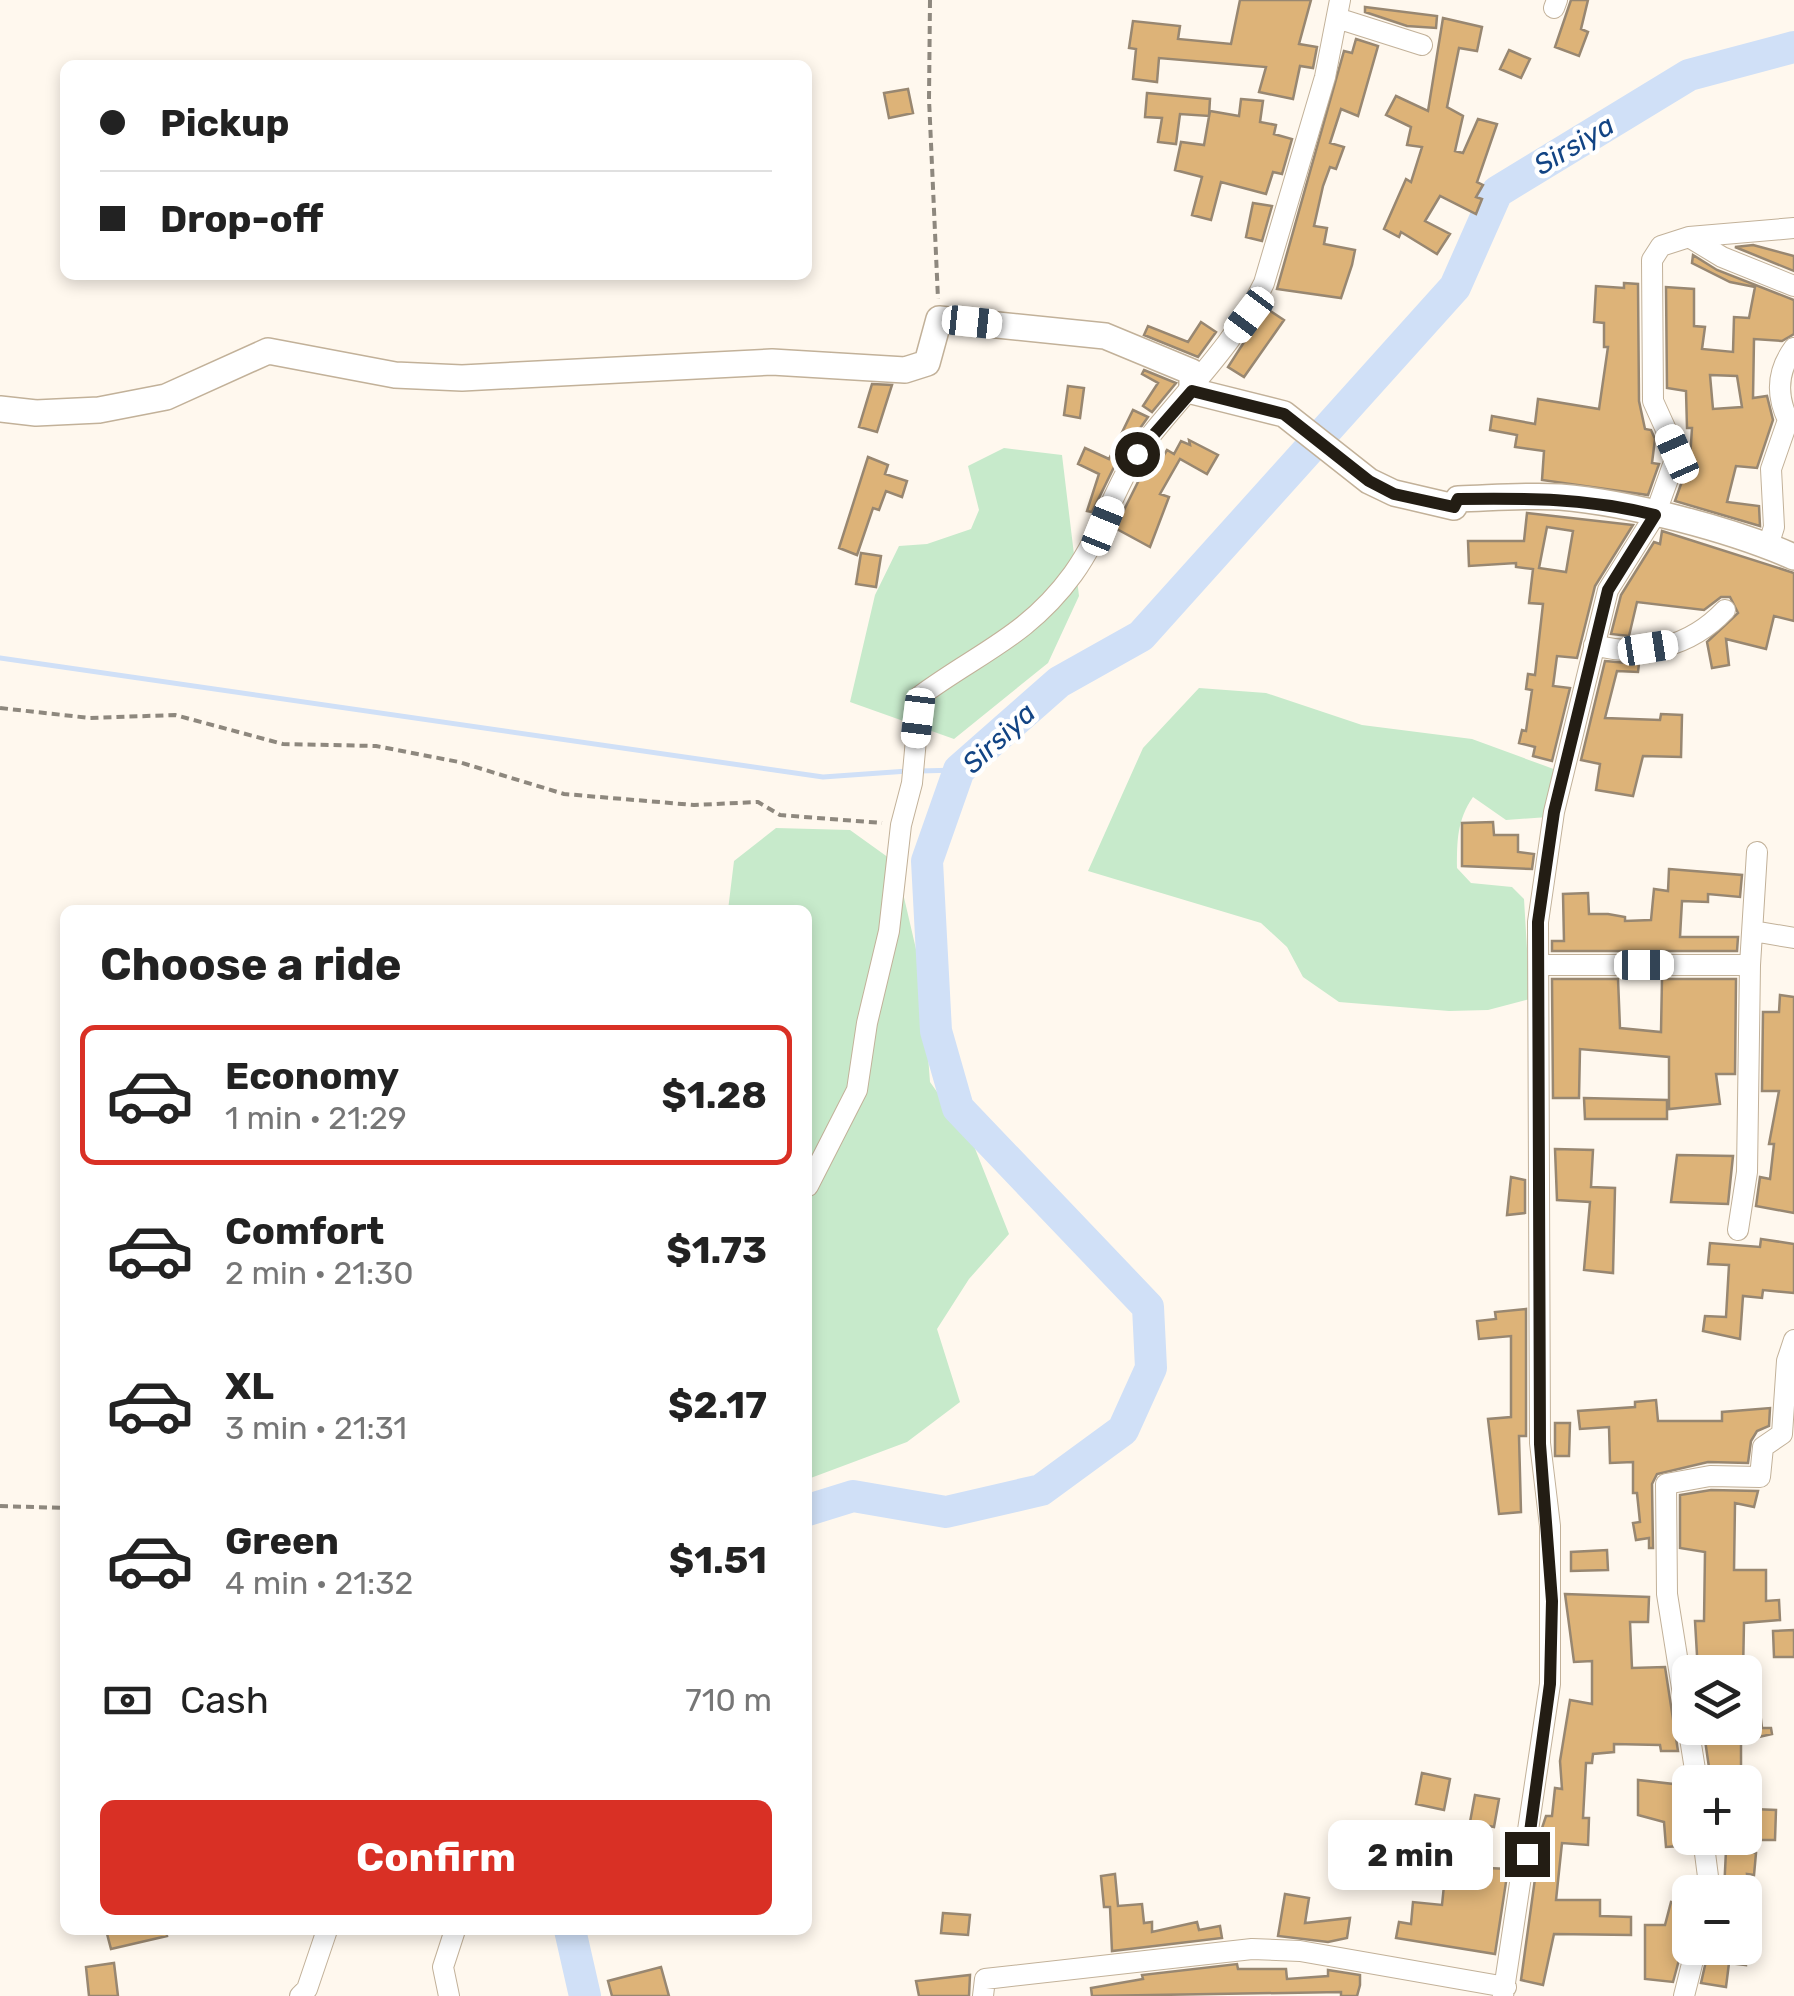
<!DOCTYPE html>
<html lang="en">
<head>
<meta charset="utf-8">
<style>
  body { margin:0; font-family:Rubik,sans-serif; background:#f2f2f2; color:#222; height:100vh; display:flex; flex-direction:column; font-size:38px; white-space:nowrap }
  * { box-sizing:border-box; margin:0 }
  p { font-size:32px; color:#767676 }
  .icon { flex:none; width:55px; height:55px; fill:none; stroke:currentColor; stroke-width:2; stroke-linecap:round; stroke-linejoin:round }
  .map { position:relative; flex:1; overflow:hidden }
  .sheet { position:absolute; left:60px; top:905px; width:752px; height:1030px; display:flex; flex-direction:column; background:#fff; border-radius:15px; box-shadow:0 5px 15px #0003 }
  .sheet>* { flex:none }
  .hud { position:absolute; left:60px; top:60px; width:752px; height:220px; border-radius:15px; box-shadow:0 5px 15px #0003; display:grid; align-content:center; height:220px; padding:0 40px; background:#fff }
  .controls { position:absolute; left:1672px; top:1655px; display:grid; gap:20px }
  .controls a { display:grid; place-items:center; width:90px; height:90px; border-radius:15px; background:#fff; box-shadow:0 5px 15px #0003; font-size:50px }
  .end { position:absolute; width:45px; height:45px; margin:-22px; border:12px solid #231d14; background:#fff; box-shadow:0 0 0 5px #fff }
  .from { border-radius:50% }
  .bubble { position:absolute; height:70px; border-radius:15px; background:#fff; box-shadow:0 5px 15px #0003; font-size:32px; font-weight:700; line-height:70px; text-align:center }
  .car { position:absolute; width:30px; height:60px; margin:-30px -15px; border-radius:12px; box-shadow:0 0 8px 2px #0007; background:linear-gradient(#fff 24%,#345 0 40%,#fff 0 76%,#345 0 86%,#fff 0) }
  .hud b { display:flex; align-items:center; gap:35px; height:95px; font-size:38px }
  .hud b+b { border-top:2px solid #e0e0e0 }
  .hud i { width:25px; height:25px; background:#222 }
  ul { padding:0; list-style:none }
  li { display:flex; align-items:center; gap:30px; height:140px; margin:0 20px 15px; padding:0 20px; border:5px solid transparent; border-radius:15px }
  li div { flex:1 }
  li b { display:block; font-size:38px }
  li em { font-style:normal; font-weight:700 }
  li.active { border-color:#d93025 }
  li>.icon { width:90px; height:90px; stroke-width:1.5 }
  h2 { padding:0 40px; font-size:45px; line-height:120px }
  .pay { display:flex; align-items:center; gap:25px; height:110px; padding:0 40px; font-size:38px }
  .pay p { margin-inline-start:auto }
  .primary-button { display:flex; gap:20px; margin-top:auto; padding:20px 40px }
  .primary-button a { flex:1; height:115px; border-radius:15px; background:#d93025; color:#fff; font-size:40px; font-weight:700; line-height:115px; text-align:center }
  .map>svg:first-child { display:block }
  .green { fill:#c7eacb }
  .lines { fill:none; stroke-linecap:round; stroke-linejoin:round }
  .stream { stroke:#d0e0f7; stroke-width:5 }
  .river { stroke:#d0e0f7; stroke-width:32 }
  .building { fill:#ddb378; stroke:#988771; stroke-width:2.5; fill-rule:evenodd }
  .minor-casing { stroke:#c2b199; stroke-width:22 }
  .tertiary-casing { stroke:#c2b199; stroke-width:28 }
  .path { stroke:#8e887e; stroke-width:4; stroke-dasharray:8 5; stroke-linecap:butt }
  .minor { stroke:#fff; stroke-width:20 }
  .tertiary { stroke:#fff; stroke-width:25 }
  .route { stroke:#231d14; stroke-width:12 }
  .labels { text-anchor:middle; dominant-baseline:central; stroke-width:9; stroke-linejoin:round; paint-order:stroke }
  .water-label { font-size:28px; font-style:italic; fill:#124484; stroke:#fff }
</style>
</head>
<body>
<div class="map">
<svg width="1794" height="1996" viewBox="0 0 1794 1996">
  <rect width="100%" height="100%" fill="#fff8ee"/>
  <path class="green" d="M1004 448 1062 455 1079 596 1048 663 954 739 850 702 875 595 899 546 927 544 971 529 979 510 968 466Z
    M1199 688 1266 693 1362 725 1472 739 1559 771 1548 817 1506 820 1473 797C1457 820 1457 841 1457 868L1471 883 1512 887 1524 899 1530 999 1488 1010 1449 1011 1339 1002 1303 977 1287 947 1261 923 1088 871 1143 748Z
    M776 828 850 830 896 863 922 975 930 1082 972 1141 1009 1234 969 1279 937 1329 960 1402 907 1442 808 1479V910H728L734 861Z"/>
  <g class="lines">
    <path class="stream" d="M0 658 823 777 908 771
      M919 771 959 770"/>
    <path class="river" d="M808 1510 853 1496 946 1512 1041 1490 1123 1430 1151 1368 1148 1307 958 1108 936 1031 927 861 959 770 1059 682 1141 636 1455 287 1497 192 1689 75 1794 47
      M570 1930 585 1996"/>
  </g>
  <path class="building" d="M1240 0H1311L1299 44 1317 47 1313 68 1300 66 1293 99 1259 92 1266 67 1159 58 1157 82 1133 79 1136 49 1129 48 1133 21 1180 26 1178 39 1231 44Z
    M1571 0H1588L1581 29 1588 32 1579 56 1555 47Z
    M1365 7 1437 16 1436 28 1407 26 1365 12Z
    M1443 18 1482 27 1477 51 1459 48 1447 107 1463 116 1455 151 1463 153 1478 119 1497 124 1477 182 1483 185 1476 197 1482 199 1476 214 1440 196 1425 221 1450 234 1437 254 1401 232 1399 237 1384 229 1406 179 1411 182 1422 147 1407 145 1411 127 1386 115 1396 96 1428 111Z
    M1356 39 1378 46 1358 116 1341 109 1330 143 1344 147 1336 169 1330 167 1323 186 1314 226 1327 228 1324 244 1355 250 1352 265 1341 298 1277 289 1344 51 1352 53Z
    M1509 50 1530 59 1521 78 1500 69Z
    M908 89 913 113 889 118 884 93Z
    M1147 93 1210 99 1209 116 1180 114 1176 144 1158 142 1162 118 1145 117Z
    M1241 99 1263 101 1260 122 1276 125 1274 134 1292 139 1282 174 1273 172 1266 194 1221 182 1211 220 1192 215 1202 177 1175 170 1181 142 1204 145 1210 111 1239 116Z
    M1253 203 1272 206 1262 241 1246 237Z
    M1753 245 1794 256V271L1735 247Z
    M1693 255 1717 270 1794 300V334L1782 341 1754 339 1753 398 1767 396 1773 420 1757 468 1736 466 1727 502 1759 506 1760 526 1675 501 1690 459 1692 428H1687L1686 391 1667 388 1666 287 1694 289V326L1705 327 1702 349 1733 352 1734 317 1749 318 1755 287 1730 282 1692 263ZM1710 375 1737 376 1742 407 1713 409Z
    M1624 283 1638 284 1639 401 1645 429 1651 430 1655 439 1652 463 1659 464 1648 495 1542 480 1544 451 1515 447 1517 435 1490 430 1492 416 1535 424 1538 399 1599 409 1608 347H1604V323L1594 322 1596 286 1624 288Z
    M1266 308 1284 320 1244 377 1228 367Z
    M1201 322 1216 332 1198 357 1144 335 1148 326 1188 342Z
    M1144 370 1176 383 1152 412 1143 406 1158 383 1142 374Z
    M872 384 892 385 877 432 859 427Z
    M1068 386 1084 388 1080 418 1064 415Z
    M1133 410 1148 417 1117 461 1092 512 1087 511 1099 474 1078 464 1085 448 1109 459Z
    M1189 440 1218 455 1207 474 1180 459 1160 494 1169 497 1150 547 1115 528 1146 466 1155 470 1167 450 1174 454 1181 441 1190 445Z
    M868 457 888 465 885 474 907 481 902 497 886 491 879 510 873 508 857 555 839 548Z
    M1527 513 1633 525 1595 586 1577 658 1557 656 1553 686 1570 688 1552 761 1533 756 1535 747 1519 743 1522 730 1526 731 1532 690 1526 689 1528 674 1535 675 1543 604 1529 603 1533 569 1516 567V563L1469 566 1468 541H1524ZM1547 527 1573 531 1566 572 1539 568Z
    M1662 531 1794 573V621L1774 616 1766 649 1726 639 1729 665 1712 668 1707 642 1738 613 1730 597H1721L1704 610 1637 602 1629 636 1611 634 1621 595 1654 542 1660 544Z
    M861 553 881 556 876 587 856 584Z
    M1605 661 1639 664 1638 672 1617 671 1605 718 1660 720 1661 714 1682 715 1681 757 1643 756 1633 796 1596 790 1600 764 1581 760Z
    M1493 822 1494 835H1518V852L1534 854 1532 869 1462 866V823Z
    M1669 869 1742 875 1740 897 1708 894V902L1682 901 1680 937H1738L1737 951H1552V941H1564L1563 894 1588 893 1589 914H1608L1625 917V921L1651 920 1654 889 1668 891Z
    M1552 979H1618L1620 1028 1661 1032 1662 979H1736L1735 1074H1716L1720 1104 1669 1109V1057L1580 1049 1579 1098H1553Z
    M1780 995 1794 997V1213L1756 1206 1760 1177 1770 1179 1774 1144H1769L1779 1091H1762L1763 1012H1779Z
    M1584 1098 1667 1100V1119H1585Z
    M1555 1149 1593 1150 1591 1187 1615 1188 1613 1273 1584 1270 1590 1202 1557 1200Z
    M1677 1155 1733 1156 1728 1204 1671 1202Z
    M1511 1177 1525 1180V1213L1507 1215Z
    M1761 1239 1794 1244V1293L1763 1290 1762 1298 1743 1296 1740 1339 1703 1331 1705 1316 1726 1317 1729 1265 1708 1264 1710 1243 1760 1247Z
    M1526 1309V1436H1519L1521 1512 1499 1514 1488 1419 1511 1417V1336L1479 1339 1477 1321 1496 1319 1495 1312Z
    M1656 1400 1658 1421H1722V1412L1770 1408 1769 1426 1757 1431 1751 1441 1748 1463 1708 1462 1657 1474 1652 1484 1653 1548H1649V1538L1636 1540 1633 1523 1640 1522 1637 1493H1633V1462L1610 1463 1609 1427 1580 1429 1578 1411 1635 1407V1402Z
    M1555 1423H1570L1569 1456H1555Z
    M1711 1490 1758 1491 1754 1507 1735 1503 1734 1570H1766V1601L1779 1600 1780 1620 1744 1623 1743 1672H1698L1695 1621H1704L1705 1552 1680 1548V1495Z
    M1607 1550 1608 1570 1571 1571V1552Z
    M1565 1594 1649 1597 1648 1622H1630L1632 1668 1665 1667 1678 1751H1661L1660 1745 1614 1744V1752L1593 1754 1592 1763H1586L1583 1818H1589L1588 1845 1562 1843 1556 1900H1600V1916L1631 1917V1935L1554 1934 1543 1985 1521 1980 1542 1828 1546 1816H1552L1555 1788 1562 1789 1560 1761 1570 1700 1592 1704V1661L1574 1662Z
    M1794 1630V1657H1774L1773 1631Z
    M1754 1663 1762 1728H1771L1772 1734 1741 1741V1782L1711 1781 1705 1740 1720 1738 1718 1728H1745V1664Z
    M1422 1773 1450 1779 1444 1810 1416 1804Z
    M1675 1776 1682 1777 1690 1793V1824L1679 1823 1681 1846 1666 1847 1664 1822 1638 1815V1780L1674 1784Z
    M1475 1795 1499 1799 1494 1827 1470 1822Z
    M1753 1809 1776 1810 1775 1840H1752Z
    M1726 1850 1756 1853 1754 1875 1747 1874 1749 1892H1724Z
    M1446 1866 1508 1869 1495 1954 1396 1938 1399 1922 1411 1924 1413 1902 1442 1905Z
    M1115 1874 1118 1906 1142 1904 1144 1923 1152 1922V1932L1197 1922 1199 1930 1220 1926 1222 1938 1112 1951 1110 1907H1104L1101 1876Z
    M1285 1894 1309 1898 1305 1923 1350 1918 1347 1938 1328 1942 1278 1936Z
    M1671 1902 1690 1907V1936L1683 1945 1673 1982 1645 1979V1925H1665Z
    M943 1913 970 1915 968 1935 941 1933Z
    M106 1930H166L167 1936 111 1949Z
    M1709 1948H1747L1746 1965 1729 1963 1726 1987 1701 1983Z
    M114 1963 118 1996H89L86 1967Z
    M1237 1964 1238 1969H1286L1287 1979 1328 1976V1970L1360 1975V1985L1357 1996H1341V1992L1092 1996 1091 1988 1143 1979 1142 1975Z
    M661 1967 669 1996H612L608 1981Z
    M970 1975 969 1996H919L916 1981Z"/>
  <g class="lines">
    <g class="minor-casing">
      <path id="minor" d="M1554 8 1557 0
        M1340 19 1422 45
        M1689 237 1722 257 1794 286
        M1768 546 1774 527 1771 469 1788 420C1776 395 1777 371 1794 348
        M1594 645C1644 658 1690 647 1725 610
        M1753 931 1794 938
        M1539 965H1750
        M808 1186 857 1090 867 1023 889 931 901 825 912 783 920 696C978 653 1028 636 1073 574 1105 530 1116 477 1151 435 1191 385 1236 342 1264 283L1325 77 1340 0
        M1738 1230 1747 1172 1750 965 1757 852
        M1697 1782 1667 1594 1666 1484 1710 1476 1760 1477 1763 1447 1782 1434 1787 1361 1794 1340
        M1703 1838 1710 1892
        M300 1996 307 1989 327 1930
        M449 1996 443 1967 455 1930
        M983 1996 985 1979 1252 1949 1300 1951 1506 1987
        M1503 1996 1550 1684V1526L1540 1443 1538 922 1554 812 1608 590 1655 515 1677 454 1653 401 1652 260 1661 246 1689 237 1794 228
        M1684 1996 1696 1948"/>
    </g>
    <g class="tertiary-casing">
      <path id="tertiary" d="M0 409 36 413 99 410 166 397 268 351 395 375 462 378 772 362 905 370 927 363 939 319 1105 336 1192 372V391L1284 414 1369 481 1394 493 1454 507 1458 499C1492 498 1527 495 1560 497 1630 503 1730 529 1794 557"/>
    </g>
    <path class="path" d="M930 0 929 99 938 299
      M0 708 90 718 175 715 283 744 376 746 459 762 564 794 694 805 758 802 780 815 882 823
      M0 1506 65 1508"/>
    <use href="#minor" class="minor"/>
    <use href="#tertiary" class="tertiary"/>
  </g>
  <g class="lines">
    <path class="route" d="M1137 454 1192 391 1284 414 1369 481 1394 494 1454 507 1458 499C1527 498 1588 498 1655 515L1608 590 1554 812 1538 922 1540 1444 1552 1601 1550 1684 1527 1854"/>
  </g>
  <g class="labels">
    <g class="water-label">
      <text transform="translate(1574 145) rotate(-31)">Sirsiya</text>
      <text transform="translate(999 738) rotate(-43)">Sirsiya</text>
    </g>
  </g>
</svg>
<div class="controls">
<a><svg class="icon" aria-label="layers" viewBox="0 0 24 24"><path d="M12 4l9 5-9 5-9-5zM3 14l9 5 9-5"/></svg></a>
<a>+</a>
<a>−</a>
</div>
<i class="end from" style="left:1137px;top:454px"></i>
<i class="end" style="left:1527px;top:1854px"></i>
<div class="bubble" style="left:1328px;top:1820px;width:165px">2 min</div>
<i class="car" style="left:1249px;top:315px;rotate:217deg"></i>
<i class="car" style="left:972px;top:322px;rotate:96deg"></i>
<i class="car" style="left:1677px;top:454px;rotate:336deg"></i>
<i class="car" style="left:1103px;top:526px;rotate:22deg"></i>
<i class="car" style="left:1648px;top:648px;rotate:81deg"></i>
<i class="car" style="left:918px;top:718px;rotate:187deg"></i>
<i class="car" style="left:1644px;top:965px;rotate:90deg"></i>
<div class="hud">
<b><i class="from"></i>Pickup</b>
<b><i></i>Drop-off</b>
</div>
<section class="sheet">
<h2>Choose a ride</h2>
<ul>
<li class="active"><svg class="icon" aria-label="car" viewBox="0 0 24 24"><path d="M5 17H2v-5l4-1 3-4h7l3 4 3 1v5h-3M9 17h6M6 11h13"/><circle cx="7" cy="17" r="2"/><circle cx="17" cy="17" r="2"/></svg><div><b>Economy</b><p>1 min · 21:29</p></div><em>$1.28</em></li>
<li><svg class="icon" aria-label="car" viewBox="0 0 24 24"><path d="M5 17H2v-5l4-1 3-4h7l3 4 3 1v5h-3M9 17h6M6 11h13"/><circle cx="7" cy="17" r="2"/><circle cx="17" cy="17" r="2"/></svg><div><b>Comfort</b><p>2 min · 21:30</p></div><em>$1.73</em></li>
<li><svg class="icon" aria-label="car" viewBox="0 0 24 24"><path d="M5 17H2v-5l4-1 3-4h7l3 4 3 1v5h-3M9 17h6M6 11h13"/><circle cx="7" cy="17" r="2"/><circle cx="17" cy="17" r="2"/></svg><div><b>XL</b><p>3 min · 21:31</p></div><em>$2.17</em></li>
<li><svg class="icon" aria-label="car" viewBox="0 0 24 24"><path d="M5 17H2v-5l4-1 3-4h7l3 4 3 1v5h-3M9 17h6M6 11h13"/><circle cx="7" cy="17" r="2"/><circle cx="17" cy="17" r="2"/></svg><div><b>Green</b><p>4 min · 21:32</p></div><em>$1.51</em></li>
</ul>
<div class="pay"><svg class="icon" aria-label="cash" viewBox="0 0 24 24"><path d="M3 7h18v10H3z"/><circle cx="12" cy="12" r="2"/></svg>Cash<p>710 m</p></div>
<div class="primary-button"><a>Confirm</a></div>
</section>
</div>
</body>
</html>
